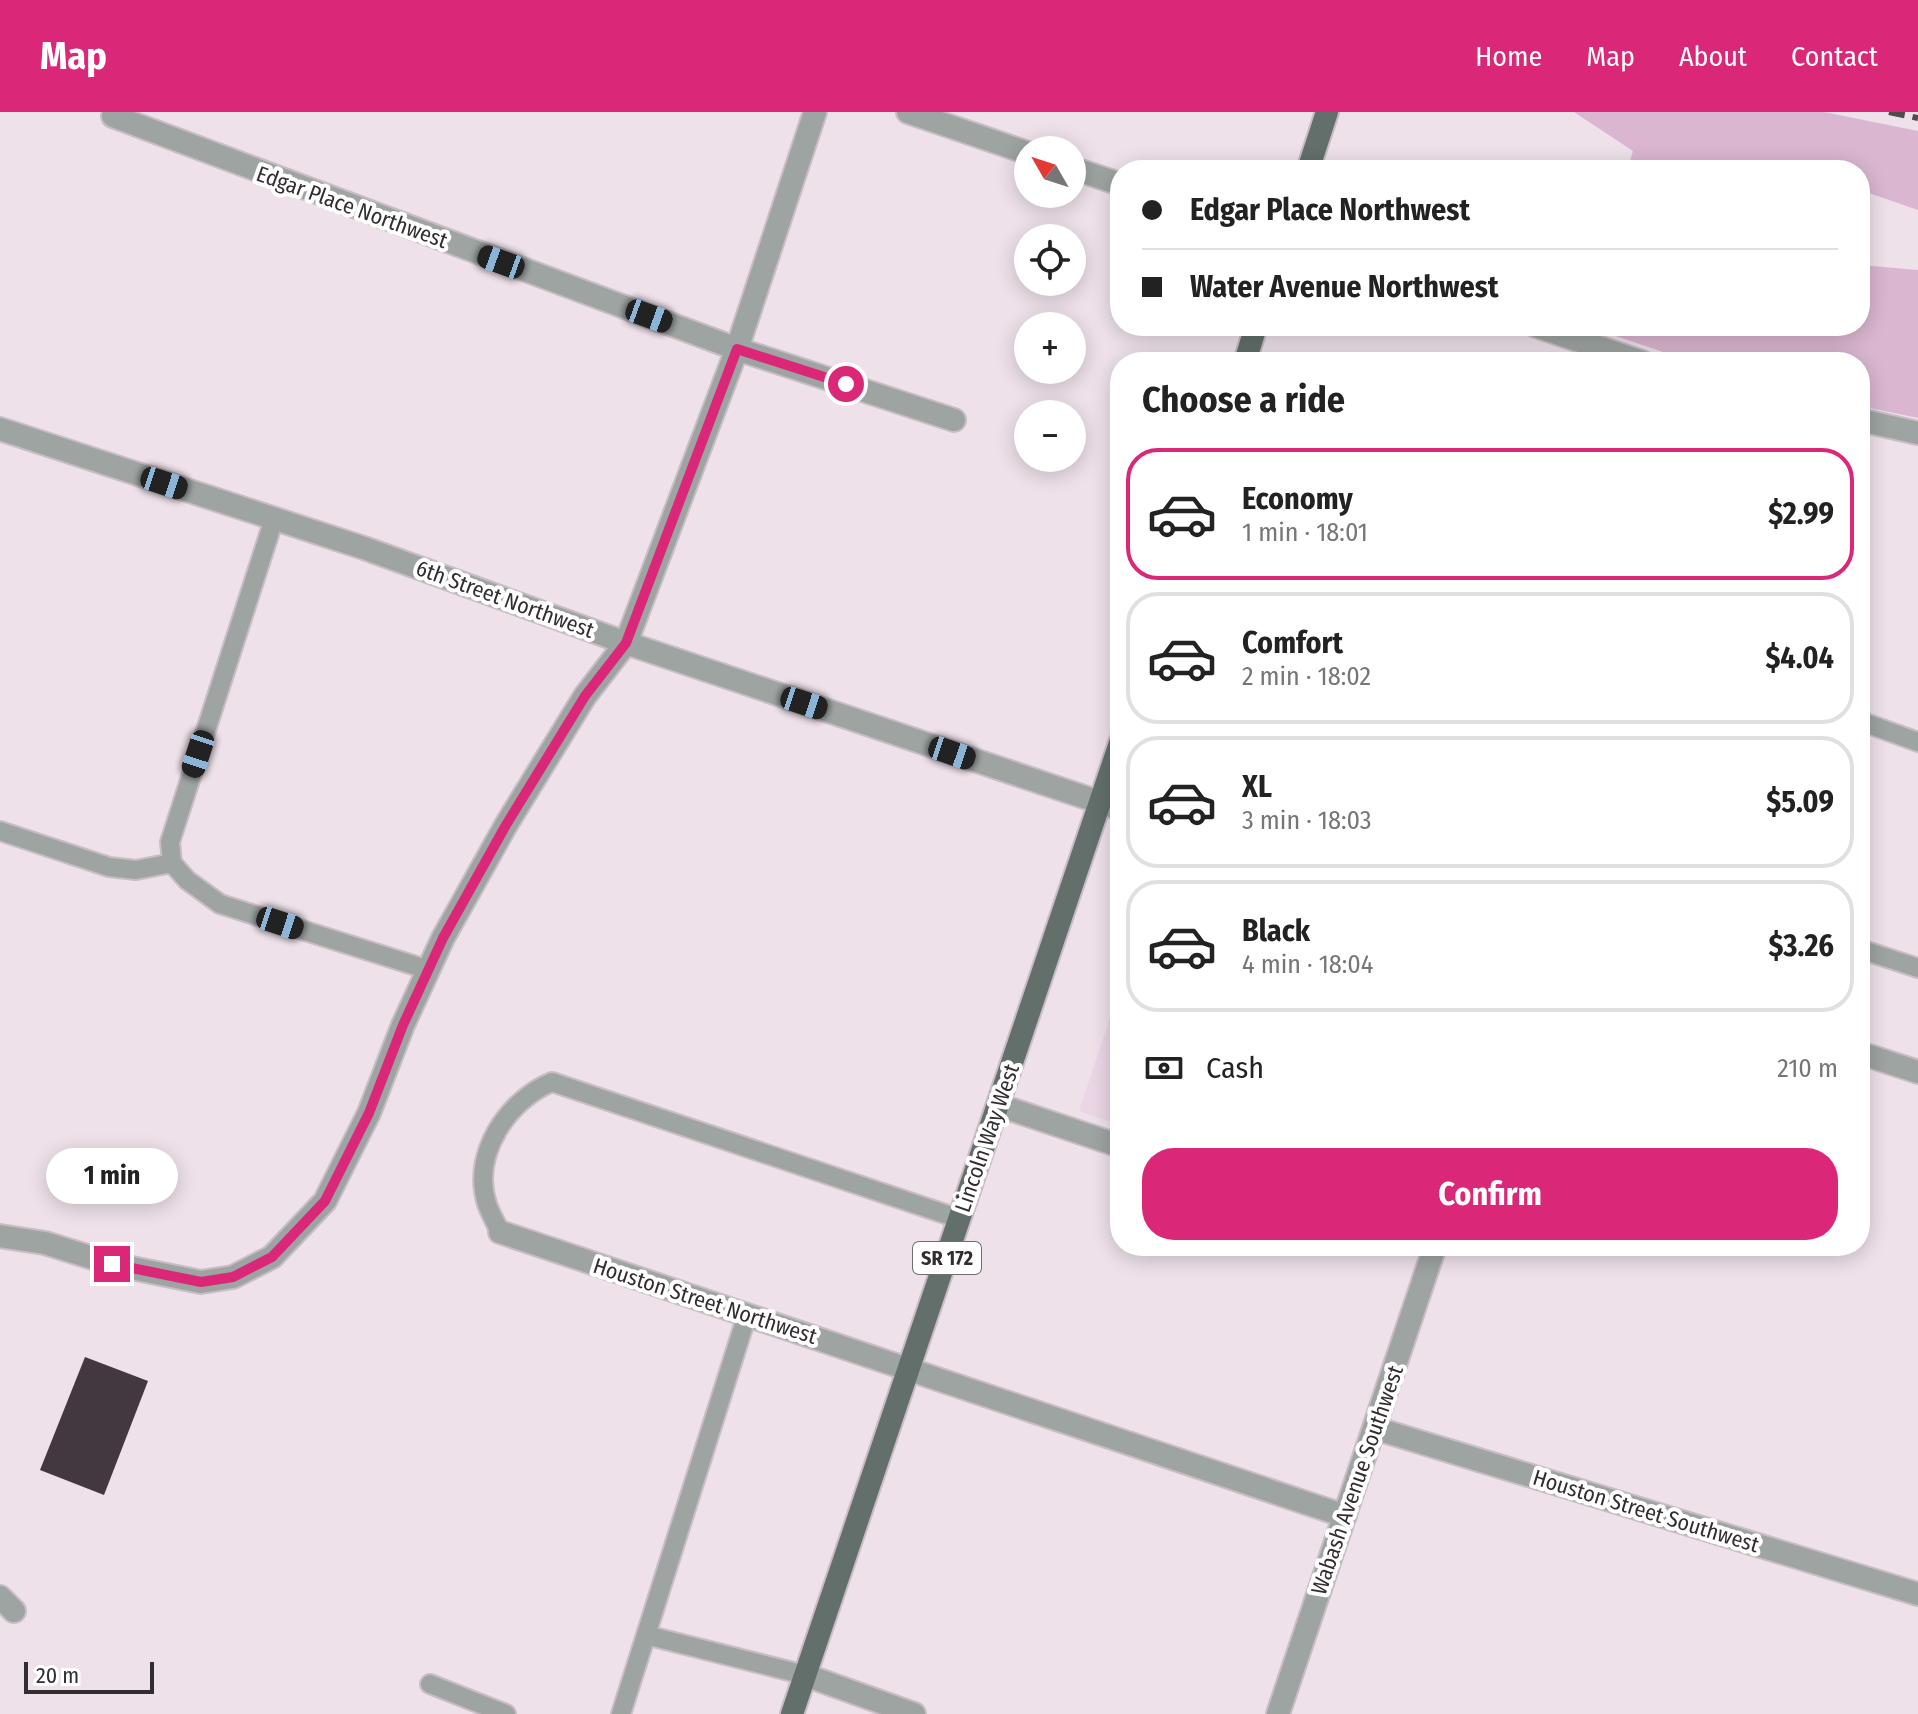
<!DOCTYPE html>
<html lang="en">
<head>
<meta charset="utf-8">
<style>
  body { margin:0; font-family:"Fira Sans Condensed",sans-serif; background:#f2f2f2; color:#222; height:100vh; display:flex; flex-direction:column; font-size:30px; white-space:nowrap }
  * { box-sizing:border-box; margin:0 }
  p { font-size:26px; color:#767676 }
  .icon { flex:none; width:44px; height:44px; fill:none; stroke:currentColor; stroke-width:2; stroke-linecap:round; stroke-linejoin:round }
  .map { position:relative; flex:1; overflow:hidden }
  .side { position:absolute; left:1110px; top:240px; width:760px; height:904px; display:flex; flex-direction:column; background:#fff; border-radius:32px; box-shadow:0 4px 20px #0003 }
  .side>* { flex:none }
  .hud { position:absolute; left:1110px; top:48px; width:760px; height:176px; border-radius:32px; box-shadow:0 4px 20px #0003; display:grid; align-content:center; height:176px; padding:0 32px; background:#fff }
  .needle { width:52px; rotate:309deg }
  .controls { position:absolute; left:1014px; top:24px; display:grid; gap:16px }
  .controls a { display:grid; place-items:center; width:72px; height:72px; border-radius:50%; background:#fff; box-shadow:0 4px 20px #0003; font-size:40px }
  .scale { position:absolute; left:24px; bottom:20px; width:130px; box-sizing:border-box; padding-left:8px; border:4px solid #322d31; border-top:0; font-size:22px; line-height:28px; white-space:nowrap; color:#322d31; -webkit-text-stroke:6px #fff; paint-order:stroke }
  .end { position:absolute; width:36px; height:36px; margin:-18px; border:10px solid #db2777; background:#fff; box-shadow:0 0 0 4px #fff }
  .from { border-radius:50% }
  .bubble { position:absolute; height:56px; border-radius:28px; background:#fff; box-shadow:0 4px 20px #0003; font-size:26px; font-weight:700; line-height:56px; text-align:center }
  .car { position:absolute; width:24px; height:48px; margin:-24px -12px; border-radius:10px; box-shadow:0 0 6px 2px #0007; background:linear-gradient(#222 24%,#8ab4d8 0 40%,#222 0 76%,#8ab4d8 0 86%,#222 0) }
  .hud b { display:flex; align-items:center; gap:28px; height:76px; font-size:30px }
  .hud b+b { border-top:2px solid #e0e0e0 }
  .hud i { width:20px; height:20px; background:#222 }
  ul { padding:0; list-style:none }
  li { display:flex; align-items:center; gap:24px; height:132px; margin:0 16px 12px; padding:0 16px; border:4px solid #e0e0e0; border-radius:32px }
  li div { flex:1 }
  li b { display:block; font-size:30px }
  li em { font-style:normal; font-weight:700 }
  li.on { border-color:#db2777 }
  li>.icon { width:72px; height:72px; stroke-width:1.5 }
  h2 { padding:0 32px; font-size:36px; line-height:96px }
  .pay { display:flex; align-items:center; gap:20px; height:88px; padding:0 32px; font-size:30px }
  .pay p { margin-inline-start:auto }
  .button { display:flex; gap:16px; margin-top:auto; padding:16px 32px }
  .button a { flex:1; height:92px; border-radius:32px; background:#db2777; color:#fff; font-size:32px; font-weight:700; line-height:92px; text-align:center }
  header { display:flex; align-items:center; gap:48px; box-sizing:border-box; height:112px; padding:0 40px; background:#db2777; color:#fff }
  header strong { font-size:38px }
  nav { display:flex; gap:44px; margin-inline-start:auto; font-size:28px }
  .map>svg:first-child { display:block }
  .built { fill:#ead6e5 }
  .green { fill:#dab6d0 }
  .building { fill:#433840 }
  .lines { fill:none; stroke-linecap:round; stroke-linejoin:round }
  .service-casing { stroke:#c8bdc5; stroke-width:22 }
  .minor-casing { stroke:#c8bdc5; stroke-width:26 }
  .primary-casing { stroke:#c8bdc5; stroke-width:26 }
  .service { stroke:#9da4a2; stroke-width:18 }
  .minor { stroke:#9da4a2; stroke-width:22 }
  .primary { stroke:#626f6b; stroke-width:22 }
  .rail { stroke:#514a4f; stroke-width:6; stroke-dasharray:16 8; stroke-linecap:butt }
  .route { stroke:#db2777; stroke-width:10 }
  .labels { text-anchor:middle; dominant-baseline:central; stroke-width:8; stroke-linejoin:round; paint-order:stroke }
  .shield { fill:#fff; stroke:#706c6f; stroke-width:2 }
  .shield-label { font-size:20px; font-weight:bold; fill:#322d31 }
  .street-label { font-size:22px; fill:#322d31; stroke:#fff }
</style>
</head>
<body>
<header>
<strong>Map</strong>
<nav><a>Home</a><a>Map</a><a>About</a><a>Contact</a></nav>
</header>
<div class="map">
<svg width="1918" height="1602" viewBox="0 0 1918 1602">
  <rect width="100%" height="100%" fill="#eee1ea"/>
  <path class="built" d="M1120 876V1013L1079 999Z"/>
  <path class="green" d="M1574 0H1824L1918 19V98L1860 78V58H1627L1633 39Z
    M1860 153 1918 158V306L1860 294V250H1693L1586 214H1860Z"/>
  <path class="building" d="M85 1245 148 1269 104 1383 40 1358Z"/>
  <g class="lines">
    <g class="service-casing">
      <path id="service" d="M274 407 170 730 172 751 187 768 220 792 429 858
        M1860 609 1918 630
        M0 719 109 755 136 758 172 751
        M1860 837 1918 856
        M500 1120C496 1111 490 1101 487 1092 471 1042 508 988 552 970L960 1107
        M646 1523 805 1563
        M430 1572 506 1602
        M621 1602 747 1203"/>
    </g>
    <g class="minor-casing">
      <path id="minor" d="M908 0 1028 41
        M113 4 737 237 954 308
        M1072 56 1120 72
        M1536 214 1642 250
        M1860 308 1918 321
        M0 317 364 436 626 531 1120 697
        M1860 941 1918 960
        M998 993 1120 1034
        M500 1120 1345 1404
        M0 1124 45 1131 112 1152 201 1170 233 1165 272 1145 325 1089 369 1001 403 913 443 826 506 713 585 584 626 531 737 237 815 0
        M1374 1316 1918 1482
        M0 1485 14 1499
        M805 1563 914 1602
        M1278 1602 1435 1134"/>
    </g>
    <g class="primary-casing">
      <path id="primary" d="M1308 58 1327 0
        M1245 250 1256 214
        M792 1602 1120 631"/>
    </g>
    <use href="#service" class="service"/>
    <use href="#minor" class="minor"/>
    <use href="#primary" class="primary"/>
    <path class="rail" d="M1889 0 1918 6"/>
  </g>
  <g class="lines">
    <path class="route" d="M112 1152 201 1170 233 1165 272 1145 325 1089 369 1001 403 913 443 826 506 713 585 584 626 531 737 237 846 272"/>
  </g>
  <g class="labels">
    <rect class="shield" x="913" y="1130" width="68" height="32" rx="6"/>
    <g class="shield-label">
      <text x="947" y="1146">SR 172</text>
    </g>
    <g class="street-label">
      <text transform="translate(352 95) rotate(20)">Edgar Place Northwest</text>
      <text transform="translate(505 487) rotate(20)">6th Street Northwest</text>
      <text transform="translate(987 1026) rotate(-71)">Lincoln Way West</text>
      <text transform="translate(705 1189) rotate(18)">Houston Street Northwest</text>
      <text transform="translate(1357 1368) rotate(-71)">Wabash Avenue Southwest</text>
      <text transform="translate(1646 1399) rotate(17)">Houston Street Southwest</text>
    </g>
  </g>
</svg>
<div class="controls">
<a><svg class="needle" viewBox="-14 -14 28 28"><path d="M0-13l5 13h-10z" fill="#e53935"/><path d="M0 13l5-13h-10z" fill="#767676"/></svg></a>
<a><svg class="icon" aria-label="locate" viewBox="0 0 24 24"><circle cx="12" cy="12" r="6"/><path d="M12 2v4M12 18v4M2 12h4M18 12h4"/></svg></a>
<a>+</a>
<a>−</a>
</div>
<div class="scale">20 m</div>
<i class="end from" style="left:846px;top:272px"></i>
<i class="end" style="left:112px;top:1152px"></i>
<div class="bubble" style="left:46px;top:1036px;width:132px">1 min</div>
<i class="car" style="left:501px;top:150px;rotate:290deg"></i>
<i class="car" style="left:649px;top:204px;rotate:110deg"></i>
<i class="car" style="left:164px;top:371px;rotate:108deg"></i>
<i class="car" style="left:804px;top:591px;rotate:108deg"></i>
<i class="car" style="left:952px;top:641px;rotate:109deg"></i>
<i class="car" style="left:198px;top:642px;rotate:198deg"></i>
<i class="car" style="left:280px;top:811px;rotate:108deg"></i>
<div class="hud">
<b><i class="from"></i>Edgar Place Northwest</b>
<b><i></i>Water Avenue Northwest</b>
</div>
<section class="side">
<h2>Choose a ride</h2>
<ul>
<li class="on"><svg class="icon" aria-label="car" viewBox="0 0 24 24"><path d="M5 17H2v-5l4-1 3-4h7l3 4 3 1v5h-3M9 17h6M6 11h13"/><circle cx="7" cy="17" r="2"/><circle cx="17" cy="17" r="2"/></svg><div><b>Economy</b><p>1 min · 18:01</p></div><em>$2.99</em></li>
<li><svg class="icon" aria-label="car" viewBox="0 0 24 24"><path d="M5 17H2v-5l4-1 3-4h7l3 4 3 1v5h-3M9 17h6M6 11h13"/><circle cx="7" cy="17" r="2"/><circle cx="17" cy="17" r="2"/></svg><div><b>Comfort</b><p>2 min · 18:02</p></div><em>$4.04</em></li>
<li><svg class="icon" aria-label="car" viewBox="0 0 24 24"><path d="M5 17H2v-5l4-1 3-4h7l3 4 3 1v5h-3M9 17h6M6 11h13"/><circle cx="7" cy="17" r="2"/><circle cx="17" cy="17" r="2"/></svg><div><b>XL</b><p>3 min · 18:03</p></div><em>$5.09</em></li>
<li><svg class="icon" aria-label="car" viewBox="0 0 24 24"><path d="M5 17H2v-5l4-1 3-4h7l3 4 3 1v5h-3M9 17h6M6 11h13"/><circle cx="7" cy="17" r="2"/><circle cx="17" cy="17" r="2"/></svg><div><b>Black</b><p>4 min · 18:04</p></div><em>$3.26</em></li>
</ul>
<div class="pay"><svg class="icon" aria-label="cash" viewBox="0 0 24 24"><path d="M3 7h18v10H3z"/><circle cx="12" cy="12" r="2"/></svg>Cash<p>210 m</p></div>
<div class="button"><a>Confirm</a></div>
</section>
</div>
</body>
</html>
